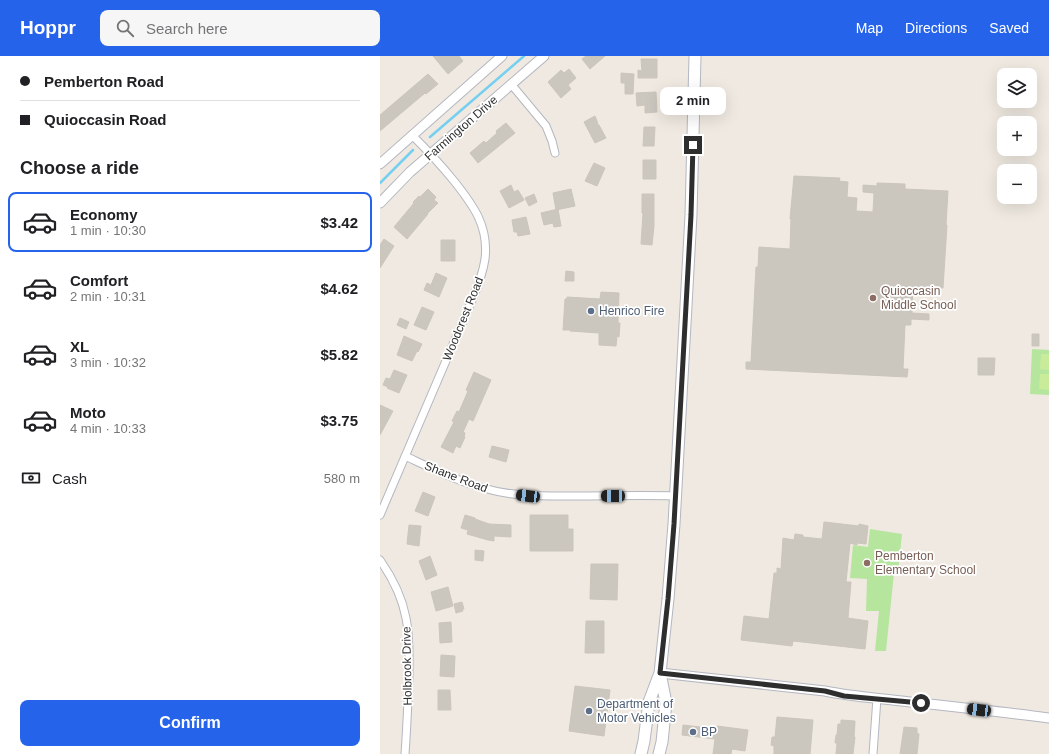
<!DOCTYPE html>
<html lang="en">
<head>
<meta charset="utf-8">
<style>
  body { margin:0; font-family:Arial,sans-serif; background:#f6f6f6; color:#202124; height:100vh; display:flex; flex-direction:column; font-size:15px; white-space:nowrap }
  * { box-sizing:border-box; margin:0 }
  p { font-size:13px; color:#757577 }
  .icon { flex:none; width:22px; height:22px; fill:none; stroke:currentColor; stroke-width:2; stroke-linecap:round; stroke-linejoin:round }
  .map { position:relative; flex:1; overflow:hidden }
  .drawer { display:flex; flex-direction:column; background:#fff; width:380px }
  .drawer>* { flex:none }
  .hud { display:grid; align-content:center; height:88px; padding:0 20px; background:#fff }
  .fabs { position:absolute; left:617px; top:12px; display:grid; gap:8px }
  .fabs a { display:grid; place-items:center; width:40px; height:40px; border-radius:8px; background:#fff; box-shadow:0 4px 16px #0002; font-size:20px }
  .end { position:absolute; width:18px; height:18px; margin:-9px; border:5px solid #2e2e2e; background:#fff; box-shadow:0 0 0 2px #fff }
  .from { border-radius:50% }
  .bubble { position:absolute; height:28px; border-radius:8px; background:#fff; box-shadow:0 4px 16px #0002; font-size:13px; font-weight:600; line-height:28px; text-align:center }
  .car { position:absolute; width:12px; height:24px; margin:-12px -6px; border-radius:5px; box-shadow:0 0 3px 1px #0007; background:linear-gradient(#222 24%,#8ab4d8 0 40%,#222 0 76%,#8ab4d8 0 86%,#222 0) }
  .hud b { display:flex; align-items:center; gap:14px; height:38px; font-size:15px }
  .hud b+b { border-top:1px solid #e0e0e0 }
  .hud i { width:10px; height:10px; background:#202124 }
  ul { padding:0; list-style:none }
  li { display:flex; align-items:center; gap:12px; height:60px; margin:0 8px 6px; padding:0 12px; border:2px solid transparent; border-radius:8px }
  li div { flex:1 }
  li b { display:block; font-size:15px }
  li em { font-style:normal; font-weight:600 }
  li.selected { border-color:#2563eb }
  li>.icon { width:36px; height:36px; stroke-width:1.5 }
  h2 { padding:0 20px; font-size:18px; line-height:48px }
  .pay { display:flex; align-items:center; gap:10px; height:44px; padding:0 20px; font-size:15px }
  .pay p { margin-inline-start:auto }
  .primary-button { display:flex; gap:8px; margin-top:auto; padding:8px 20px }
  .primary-button a { flex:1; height:46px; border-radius:8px; background:#2563eb; color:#fff; font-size:16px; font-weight:600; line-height:46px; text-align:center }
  header { display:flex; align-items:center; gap:24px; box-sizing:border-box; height:56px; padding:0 20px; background:#2563eb; color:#fff }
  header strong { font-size:19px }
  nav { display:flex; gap:22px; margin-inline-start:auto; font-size:14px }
  .search { width:280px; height:36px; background:#f6f6f6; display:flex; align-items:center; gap:10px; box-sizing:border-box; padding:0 14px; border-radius:8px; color:#757577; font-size:15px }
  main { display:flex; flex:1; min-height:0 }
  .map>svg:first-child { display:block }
  .green { fill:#b6e59e }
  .pitch { fill:#c9ec9a }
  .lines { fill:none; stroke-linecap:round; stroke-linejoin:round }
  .stream { stroke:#75cff0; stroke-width:2.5 }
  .building { fill:#cbc7bf; stroke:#cbc5ba }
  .minor-casing { stroke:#b4b7c1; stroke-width:9 }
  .tertiary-casing { stroke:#b4b7c1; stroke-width:11 }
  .secondary-casing { stroke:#b4b7c1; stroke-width:13 }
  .minor { stroke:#fff; stroke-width:7 }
  .tertiary { stroke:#fff; stroke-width:9 }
  .secondary { stroke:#fff; stroke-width:11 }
  .route { stroke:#2e2e2e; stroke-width:5 }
  .education-dot { fill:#8d6e63; stroke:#fff; stroke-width:1.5 }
  .service-dot { fill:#5c6f8a; stroke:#fff; stroke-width:1.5 }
  .labels { text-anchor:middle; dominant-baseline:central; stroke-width:3.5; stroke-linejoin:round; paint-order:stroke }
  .street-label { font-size:12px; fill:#2e2e2e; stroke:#fff }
  .education-label { font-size:12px; fill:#785e54; stroke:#fff; text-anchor:start }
  .service-label { font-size:12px; fill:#4e5e75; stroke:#fff; text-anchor:start }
</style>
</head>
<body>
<header>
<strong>Hoppr</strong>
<div class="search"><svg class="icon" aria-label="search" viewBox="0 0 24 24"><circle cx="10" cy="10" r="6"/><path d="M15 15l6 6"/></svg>Search here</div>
<nav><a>Map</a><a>Directions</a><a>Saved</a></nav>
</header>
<main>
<section class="drawer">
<div class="hud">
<b><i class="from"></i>Pemberton Road</b>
<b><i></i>Quioccasin Road</b>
</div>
<h2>Choose a ride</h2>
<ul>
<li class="selected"><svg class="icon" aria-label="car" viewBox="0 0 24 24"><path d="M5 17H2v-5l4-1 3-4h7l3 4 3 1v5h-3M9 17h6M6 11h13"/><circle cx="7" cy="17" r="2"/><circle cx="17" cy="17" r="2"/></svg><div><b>Economy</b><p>1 min · 10:30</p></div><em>$3.42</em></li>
<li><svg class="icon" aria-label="car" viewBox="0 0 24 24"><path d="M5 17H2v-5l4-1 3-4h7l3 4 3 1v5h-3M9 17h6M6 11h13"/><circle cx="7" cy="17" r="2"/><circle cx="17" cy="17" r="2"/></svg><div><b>Comfort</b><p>2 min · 10:31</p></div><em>$4.62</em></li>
<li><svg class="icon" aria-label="car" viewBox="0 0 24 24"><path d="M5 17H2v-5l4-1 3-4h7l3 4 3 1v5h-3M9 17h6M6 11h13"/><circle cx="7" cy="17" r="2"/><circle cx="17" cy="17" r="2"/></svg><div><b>XL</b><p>3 min · 10:32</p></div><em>$5.82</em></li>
<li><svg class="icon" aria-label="car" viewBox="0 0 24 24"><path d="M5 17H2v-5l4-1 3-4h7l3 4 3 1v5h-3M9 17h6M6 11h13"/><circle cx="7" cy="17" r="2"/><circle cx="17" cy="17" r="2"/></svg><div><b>Moto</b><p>4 min · 10:33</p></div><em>$3.75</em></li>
</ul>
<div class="pay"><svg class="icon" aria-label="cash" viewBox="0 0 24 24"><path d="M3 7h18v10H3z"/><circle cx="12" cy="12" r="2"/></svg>Cash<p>580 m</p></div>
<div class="primary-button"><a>Confirm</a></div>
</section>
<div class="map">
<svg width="669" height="698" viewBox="0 0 669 698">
  <rect width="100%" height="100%" fill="#efe9e1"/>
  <path class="green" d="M652 293 669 294V339L650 338Z
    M490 473 522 478 518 517H514L506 595H495L499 555H486L487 523 470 522 473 489 488 491Z"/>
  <path class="pitch" d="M661 298H669V314L660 313Z
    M660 318H669V334L659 333Z"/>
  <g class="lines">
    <path class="stream" d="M50 81 144 0
      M0 127 33 94"/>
  </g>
  <path class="building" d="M53 0H79L83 5 68 18Z
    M206 0H225L210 13 202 3Z
    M261 3H277V22H258V14L262 15Z
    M189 13 196 22 188 29 191 33 181 42 168 26 181 14 184 17Z
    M241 17 254 18 253 38H245V27H241Z
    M48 18 58 28 46 38 45 37 0 75V59Z
    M276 36 277 56 265 57V49L257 50 256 37Z
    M215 60 217 65 218 69H219L226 82 215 87 204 66Z
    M126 67 135 77 98 107 90 97 104 85 106 87 117 77 116 75Z
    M264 71H275L274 90H263Z
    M263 104H276V123H263Z
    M214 107 225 112 217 130 205 125Z
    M414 120 460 122 459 125 468 126 467 141 477 142 476 155 493 156 494 137 483 136V129L497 130V127L525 128V133L568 135 566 169H567L563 232 533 231 532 257 549 258V264L531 263V269H525L523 313H528L527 321 366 313V306H371L376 211H378L379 191 410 193 411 163H410Z
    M131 129 134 136 138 134 144 144 129 152 120 135Z
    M48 133 56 141 54 144 58 147 47 158H48L27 183 14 171 34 147 33 146 39 140 40 141Z
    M191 133 195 150 176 154 173 137Z
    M154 138 157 146 149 150 145 142Z
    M262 138H274V170L272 189 261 188 263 157H262Z
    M178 153 181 170 174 171 173 167 164 169 161 157Z
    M146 161 150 178 138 180 137 176H134L132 164Z
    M4 183 14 190 0 212V189Z
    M61 184H75V205H61Z
    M186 215 194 216V225H185Z
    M56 217 67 222 59 241 44 234 47 227 51 229Z
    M221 236 239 237 238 267H240L239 281 237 280 236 290 219 289V277L190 275V274H183L185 243H187V241L220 243Z
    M42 251 54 256 46 274 34 269Z
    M20 262 29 266 26 273 17 269Z
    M652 278H659V290H652Z
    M24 280 42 288 38 296 37 295 32 305 17 299Z
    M598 302H615L614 319H598Z
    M14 314 27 319 19 337 7 332 8 331 3 329 6 322 10 323Z
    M94 316 111 324 93 365 89 363 83 376 85 377 84 381H85L80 392 76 390 73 397 61 391 74 366 72 365 77 355 79 356 88 335 86 334Z
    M0 349 13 355 0 379Z
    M112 390 129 394 126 406 109 401Z
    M43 436 55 441 48 460 35 455Z
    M85 459 95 462V463L109 468 131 469V481L114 480V485L108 484 87 478 88 474 81 472Z
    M150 459H188V473H193V495H150Z
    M444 466 479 470V468L488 470 486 488 477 487V489L470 487 466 526H471L468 562 488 565 485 593 413 585 412 590 361 584 364 560 389 563 394 517H397V512L401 513 403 482 414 484 415 478 423 479V481L442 483Z
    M29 469 41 470 39 490 27 488Z
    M95 494 104 495 103 505 95 504Z
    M50 500 57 519 46 524 39 505Z
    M211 508H238L237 544 210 543Z
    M68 531 73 550 56 555 51 536Z
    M82 546 84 553H82L83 555 76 557 74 548Z
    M206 565H224V597H205Z
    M71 566 72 586 60 587 59 567Z
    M61 599 75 600 74 621 60 620Z
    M195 630 230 634 224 680 189 675Z
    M58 634H70L71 654H58Z
    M397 661 433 664 430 698H394V690L391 689 392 681H395Z
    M461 664 475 665V666L474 681H475L473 698H456L457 687H455L456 679H457L458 668H461Z
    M303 669 337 673V670L368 674 365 695 352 693 351 698H333L335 683 302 679Z
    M524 671 537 672V677L539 678 537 698H520Z"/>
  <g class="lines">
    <g class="minor-casing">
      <path id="minor" d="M131 28 166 70 172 85 175 97
        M25 400C51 412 79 426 107 433 135 441 166 440 195 440 228 440 262 439 295 440
        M0 459 92 244C98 230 103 217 105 203 109 170 93 149 74 125 61 109 47 94 32 79
        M0 504C12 521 22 541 26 562 30 581 29 599 29 618 28 645 27 671 25 698
        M493 698 497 642"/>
    </g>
    <g class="tertiary-casing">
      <path id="tertiary" d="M0 108 122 0
        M0 147 30 116 164 0
        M280 617 445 635C473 641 501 642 530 646 576 651 623 656 669 662"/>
    </g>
    <g class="secondary-casing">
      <path id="secondary" d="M261 698 264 685 269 646 280 617 288 543 294 468 311 159 315 0
        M279 698 282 686 286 647 280 617"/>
    </g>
    <use href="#minor" class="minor"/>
    <use href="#tertiary" class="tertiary"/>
    <use href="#secondary" class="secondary"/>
  </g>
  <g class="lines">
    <path class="route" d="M313 89 311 159 294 468 288 543 280 617 445 635 464 640 541 647"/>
  </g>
  <g class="education-dot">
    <circle cx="493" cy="242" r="4"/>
    <circle cx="487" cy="507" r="4"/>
  </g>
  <g class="service-dot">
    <circle cx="211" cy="255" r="4"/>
    <circle cx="209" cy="655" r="4"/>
    <circle cx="313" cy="676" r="4"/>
  </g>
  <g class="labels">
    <g class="street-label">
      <text transform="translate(81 72) rotate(-41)">Farmington Drive</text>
      <text transform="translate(83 263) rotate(-68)">Woodcrest Road</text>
      <text transform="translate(76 421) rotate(21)">Shane Road</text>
      <text transform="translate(27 610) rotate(-91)">Holbrook Drive</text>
    </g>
    <g class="education-label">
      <text x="501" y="235">Quioccasin<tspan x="501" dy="14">Middle School</tspan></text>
      <text x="495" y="500">Pemberton<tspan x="495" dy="14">Elementary School</tspan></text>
    </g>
    <g class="service-label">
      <text x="219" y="255">Henrico Fire</text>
      <text x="217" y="648">Department of<tspan x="217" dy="14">Motor Vehicles</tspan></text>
      <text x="321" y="676">BP</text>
    </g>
  </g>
</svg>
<div class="fabs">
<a><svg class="icon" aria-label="layers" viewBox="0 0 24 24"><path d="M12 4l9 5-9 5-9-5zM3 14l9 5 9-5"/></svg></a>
<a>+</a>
<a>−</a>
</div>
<i class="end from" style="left:541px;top:647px"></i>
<i class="end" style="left:313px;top:89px"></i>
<div class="bubble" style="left:280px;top:31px;width:66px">2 min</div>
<i class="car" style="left:148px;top:440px;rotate:277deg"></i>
<i class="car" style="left:233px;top:440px;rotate:270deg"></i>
<i class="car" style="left:599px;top:654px;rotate:277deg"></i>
</div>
</main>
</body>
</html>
